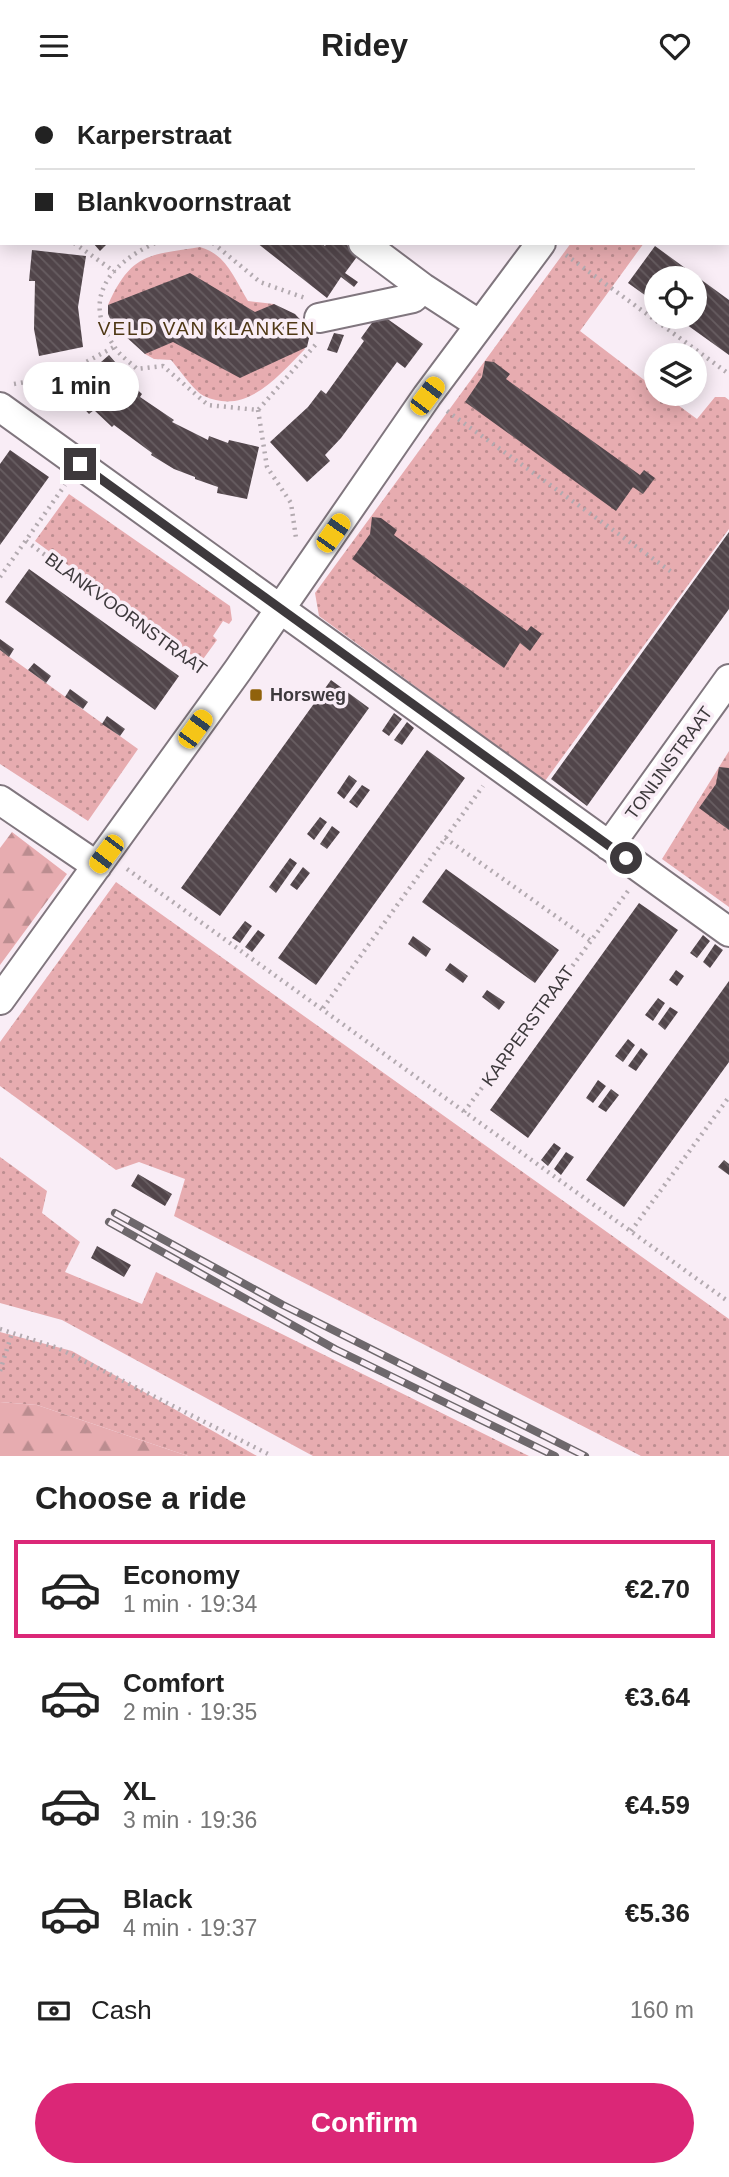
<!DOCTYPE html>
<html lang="en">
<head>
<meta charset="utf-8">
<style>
  body { margin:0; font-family:Helvetica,sans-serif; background:#f6f6f6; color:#222; height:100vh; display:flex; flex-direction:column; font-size:26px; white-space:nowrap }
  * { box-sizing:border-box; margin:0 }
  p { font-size:23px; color:#767676 }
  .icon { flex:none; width:38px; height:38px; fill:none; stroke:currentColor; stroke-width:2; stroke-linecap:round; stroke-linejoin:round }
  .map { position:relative; height:1365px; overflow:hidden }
  .panel { display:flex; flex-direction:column; background:#fff; flex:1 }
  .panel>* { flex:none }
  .hud { position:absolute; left:0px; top:0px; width:730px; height:154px; box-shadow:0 4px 18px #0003; display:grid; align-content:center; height:154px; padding:0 35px; background:#fff }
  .fabs { position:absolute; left:644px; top:175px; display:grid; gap:14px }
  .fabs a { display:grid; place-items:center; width:63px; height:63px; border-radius:50%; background:#fff; box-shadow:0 4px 18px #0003; font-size:35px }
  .end { position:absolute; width:32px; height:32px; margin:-16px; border:9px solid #3d393c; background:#fff; box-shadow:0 0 0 4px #fff }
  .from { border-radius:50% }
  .bubble { position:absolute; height:49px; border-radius:24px; background:#fff; box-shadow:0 4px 18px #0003; font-size:23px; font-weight:700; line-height:49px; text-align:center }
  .car { position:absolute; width:21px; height:42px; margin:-21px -10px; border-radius:9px; box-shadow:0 0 5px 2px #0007; background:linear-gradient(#f5c518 24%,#345 0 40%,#f5c518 0 76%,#345 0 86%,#f5c518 0) }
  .hud b { display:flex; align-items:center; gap:24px; height:66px; font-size:26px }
  .hud b+b { border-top:2px solid #e0e0e0 }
  .hud i { width:18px; height:18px; background:#222 }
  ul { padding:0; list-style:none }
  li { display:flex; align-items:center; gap:21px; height:98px; margin:0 14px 10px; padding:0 21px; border:4px solid transparent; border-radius:0px }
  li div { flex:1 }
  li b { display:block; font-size:26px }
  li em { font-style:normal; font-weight:700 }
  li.current { border-color:#db2777 }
  li>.icon { width:63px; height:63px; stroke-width:1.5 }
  h2 { padding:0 35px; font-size:32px; line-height:84px }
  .pay { display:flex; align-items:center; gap:18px; height:77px; padding:0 35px; font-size:26px }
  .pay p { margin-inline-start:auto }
  .cta { display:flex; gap:14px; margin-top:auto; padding:14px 35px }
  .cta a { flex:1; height:80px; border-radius:42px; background:#db2777; color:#fff; font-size:28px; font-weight:700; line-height:80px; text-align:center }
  header { display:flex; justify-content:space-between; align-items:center; height:91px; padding:0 35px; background:#fff; font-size:32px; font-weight:700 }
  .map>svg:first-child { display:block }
  .grass { fill:url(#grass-dots) }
  .forest { fill:url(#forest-firs) }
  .building { fill:url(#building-back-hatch) }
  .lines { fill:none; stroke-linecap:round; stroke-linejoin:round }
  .street-casing { stroke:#80767e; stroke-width:32 }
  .path { stroke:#b3aab0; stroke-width:4.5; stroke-dasharray:2 5; stroke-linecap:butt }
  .street { stroke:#fff; stroke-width:28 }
  .rail-casing { stroke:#6e686c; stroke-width:8 }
  .rail { stroke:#f9edf6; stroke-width:5; stroke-dasharray:16; stroke-linecap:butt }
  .route { stroke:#3d393c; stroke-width:9 }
  .poi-dot { fill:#90620c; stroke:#f9edf6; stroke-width:2.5 }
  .labels { text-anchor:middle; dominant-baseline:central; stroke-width:7; stroke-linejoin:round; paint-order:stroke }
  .street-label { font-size:18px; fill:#3d393c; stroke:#f9edf6 }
  .poi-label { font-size:18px; font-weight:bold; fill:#3d393c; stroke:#f9edf6; text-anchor:start }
  .neighbourhood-label { font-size:19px; letter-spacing:2px; fill:#4f3815; stroke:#f9edf6 }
</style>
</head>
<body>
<header><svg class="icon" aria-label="menu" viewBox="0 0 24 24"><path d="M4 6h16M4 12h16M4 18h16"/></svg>Ridey<svg class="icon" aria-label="heart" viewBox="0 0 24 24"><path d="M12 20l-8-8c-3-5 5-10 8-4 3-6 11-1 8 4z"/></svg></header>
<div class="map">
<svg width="729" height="1365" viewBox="0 0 729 1365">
  <defs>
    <pattern id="grass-dots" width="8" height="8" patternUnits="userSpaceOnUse" patternTransform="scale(1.75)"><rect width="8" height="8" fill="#e7acb0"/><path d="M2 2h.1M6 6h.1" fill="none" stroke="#bc8d90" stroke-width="1.8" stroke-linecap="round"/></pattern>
    <pattern id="forest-firs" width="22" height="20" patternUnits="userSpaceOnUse" patternTransform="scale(1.75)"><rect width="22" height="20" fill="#e7acb0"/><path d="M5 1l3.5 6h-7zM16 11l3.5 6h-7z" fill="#bc8d90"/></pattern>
    <pattern id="building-back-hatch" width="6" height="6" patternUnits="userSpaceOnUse" patternTransform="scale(1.75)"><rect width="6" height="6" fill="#51454a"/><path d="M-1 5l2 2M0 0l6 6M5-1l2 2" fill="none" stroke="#685e62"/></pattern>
  </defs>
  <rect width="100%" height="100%" fill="#f9edf6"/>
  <path class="grass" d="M571 152H644L580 240 656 298V303H663L697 328 715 306H725L729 309V438L545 690 319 525 315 502Z
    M200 156C226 163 234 187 248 210L274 213 305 258C278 285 247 325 204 305 194 300 179 278 171 269L154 268 145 263 108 214C131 162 149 164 200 156Z
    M69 403 230 515 232 529 229 533 223 530 213 545 217 549 201 571 35 450Z
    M0 559 138 658 88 730 0 673Z
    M729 660V816L662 768Z
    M116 791 729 1228V1365H641L174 1125 185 1088 139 1071 116 1079 0 995V951Z
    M0 1066 47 1100 42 1122 80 1151 65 1181 142 1213 156 1181 529 1365H313L62 1229 0 1212Z
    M0 1241 72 1260 257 1365H188L37 1314 0 1311Z"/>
  <path class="forest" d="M12 741 67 783 0 874V757Z
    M0 1311 37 1314 188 1365H0Z"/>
  <path class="building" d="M93 152H108L100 160Z
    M257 152H322L325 155 327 152H344L359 163 345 182 358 191 354 196 341 186 327 207Z
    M655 155 729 209V264L676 226H695V187H656V212L628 192Z
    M32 159 86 165 78 216 83 256 39 265 34 238 35 190H29Z
    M190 182 255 221 274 213 295 223 309 238 310 243 307 256 240 287 173 251 145 263 113 234 108 223V214Z
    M379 222 423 253 405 277 397 271 341 347 325 364 330 370 307 391 270 351 308 316 321 299 326 303 364 250 361 247Z
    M334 242 344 244 337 262 327 259Z
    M109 264 129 287 127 289 142 303 140 306 174 329 172 331 208 349 209 345 228 352 229 349 259 356 247 408 217 402 218 396 195 388V386L174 378 151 364 152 362 114 334 112 336 94 319 89 323 68 300Z
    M485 270 494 271 510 283 506 288 640 384 644 379 655 387 643 403 633 396 616 420 465 311 482 286Z
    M10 359 49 386 0 454V373Z
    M372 426 381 427 397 439 394 444 527 540 531 535 542 543 530 560 520 552 504 577 352 468 370 443Z
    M729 441V518L587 715 551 688Z
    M29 478 179 585 155 619 5 511Z
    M0 548 14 558 9 566 0 559Z
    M34 572 51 585 46 592 28 579Z
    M331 589 369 617 220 825 181 797Z
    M70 598 88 611 83 618 65 606Z
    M394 622 402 628 389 645 382 640Z
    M107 625 125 638 120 645 102 633Z
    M407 631 414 637 402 654 394 649Z
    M427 659 465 687 316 894 278 867Z
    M719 676 729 677V739L699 717 716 693Z
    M349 684 357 690 344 708 337 702Z
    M362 694 370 699 357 717 349 711Z
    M320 726 327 731 314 749 307 743Z
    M332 735 340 741 327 758 320 753Z
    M290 767 297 772 276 802 269 796Z
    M303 776 310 782 297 799 290 794Z
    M446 778 559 859 535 892 422 811Z
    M639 812 678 839 528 1047 490 1019Z
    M245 830 252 835 240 852 232 847Z
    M258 839 265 844 252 861 245 856Z
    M703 844 710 850 697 867 690 862Z
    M413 845 431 858 426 866 408 853Z
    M715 853 723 859 710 877 703 871Z
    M450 872 468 885 463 892 445 879Z
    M676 879 684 885 677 895 669 889Z
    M729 890V971L624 1116 586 1089Z
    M487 899 505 911 499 919 482 906Z
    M658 907 665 912 653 930 645 924Z
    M670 916 678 921 665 939 658 933Z
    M628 948 635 954 623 971 615 965Z
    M641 957 648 963 636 980 628 975Z
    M598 989 606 995 593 1012 586 1007Z
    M611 998 619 1004 606 1021 598 1016Z
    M554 1052 561 1057 548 1075 541 1069Z
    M566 1061 574 1066 561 1084 554 1078Z
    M724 1069 729 1073V1084L718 1076Z
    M138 1083 172 1103 165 1115 131 1095Z
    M97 1155 131 1174 124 1186 91 1167Z"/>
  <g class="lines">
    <g class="street-casing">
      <path id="street" d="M153 0 155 2
        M84 2 86 0
        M654 2 655 0
        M0 119 2 117
        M728 127H729
        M363 152 423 197 480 234
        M319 227 413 207 423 197
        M0 316 729 841
        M0 709 97 775
        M609 755 729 588
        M0 909 238 579 427 305 541 152"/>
    </g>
    <path class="path" d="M284 2V0
      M359 2 360 0
      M499 2 500 0
      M74 152 115 181
      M155 152C109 173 81 208 114 255 119 264 130 271 137 278L163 275 208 314 258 319 317 252
      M213 152 260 191 305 207
      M566 164 729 283
      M14 293 60 285 114 256
      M258 319 267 376 291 412 296 447
      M447 320 673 482
      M26 450 203 580
      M0 486 65 394
      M445 747 591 850
      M127 778 729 1211
      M323 917 483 695
      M464 1021 628 800
      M631 1140 729 1006
      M0 1238 58 1257 272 1365
      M0 1280 12 1242"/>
    <use href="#street" class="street"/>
    <g class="rail-casing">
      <path id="rail" d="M115 1122 283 1214 585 1365
        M109 1131 335 1258 555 1365"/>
    </g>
    <use href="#rail" class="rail"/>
  </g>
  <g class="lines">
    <path class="route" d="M80 373 626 767"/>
  </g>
  <rect class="poi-dot" x="249" y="597" width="14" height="14" rx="3.5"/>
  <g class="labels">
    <g class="street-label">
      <text transform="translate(126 523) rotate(36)">BLANKVOORNSTRAAT</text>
      <text transform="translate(669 672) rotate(-54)">TONIJNSTRAAT</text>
      <text transform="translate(528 935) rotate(-54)">KARPERSTRAAT</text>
    </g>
    <g class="poi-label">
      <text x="270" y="604">Horsweg</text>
    </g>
    <g class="neighbourhood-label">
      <text x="207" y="237">VELD VAN KLANKEN</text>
    </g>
  </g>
</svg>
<div class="fabs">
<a><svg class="icon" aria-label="locate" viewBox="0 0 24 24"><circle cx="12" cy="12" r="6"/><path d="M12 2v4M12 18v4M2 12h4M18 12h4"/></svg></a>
<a><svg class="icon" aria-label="layers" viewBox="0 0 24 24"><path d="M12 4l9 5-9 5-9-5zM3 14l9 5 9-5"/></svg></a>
</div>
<i class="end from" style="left:626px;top:767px"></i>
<i class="end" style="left:80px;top:373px"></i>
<div class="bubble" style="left:23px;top:271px;width:116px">1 min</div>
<i class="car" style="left:427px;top:305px;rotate:37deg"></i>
<i class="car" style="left:333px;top:442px;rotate:35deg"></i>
<i class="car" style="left:195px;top:638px;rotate:36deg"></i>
<i class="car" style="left:106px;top:763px;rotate:217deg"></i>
<div class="hud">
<b><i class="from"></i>Karperstraat</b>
<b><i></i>Blankvoornstraat</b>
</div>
</div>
<section class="panel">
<h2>Choose a ride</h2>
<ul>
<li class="current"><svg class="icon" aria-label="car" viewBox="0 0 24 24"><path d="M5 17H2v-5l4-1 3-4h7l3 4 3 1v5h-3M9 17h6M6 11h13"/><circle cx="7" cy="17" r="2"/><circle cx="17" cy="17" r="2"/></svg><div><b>Economy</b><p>1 min · 19:34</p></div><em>€2.70</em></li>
<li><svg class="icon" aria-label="car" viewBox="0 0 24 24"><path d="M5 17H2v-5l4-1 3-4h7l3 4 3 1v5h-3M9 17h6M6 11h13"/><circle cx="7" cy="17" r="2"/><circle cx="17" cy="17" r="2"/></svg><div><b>Comfort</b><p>2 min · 19:35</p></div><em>€3.64</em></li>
<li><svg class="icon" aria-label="car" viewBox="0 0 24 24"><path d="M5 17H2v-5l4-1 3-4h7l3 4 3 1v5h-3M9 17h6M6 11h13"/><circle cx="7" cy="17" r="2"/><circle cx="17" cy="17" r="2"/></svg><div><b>XL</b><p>3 min · 19:36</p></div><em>€4.59</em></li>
<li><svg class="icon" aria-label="car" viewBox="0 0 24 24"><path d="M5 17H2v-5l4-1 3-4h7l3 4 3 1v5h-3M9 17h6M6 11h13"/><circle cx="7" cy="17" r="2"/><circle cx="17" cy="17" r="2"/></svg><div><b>Black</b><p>4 min · 19:37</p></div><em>€5.36</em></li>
</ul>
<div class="pay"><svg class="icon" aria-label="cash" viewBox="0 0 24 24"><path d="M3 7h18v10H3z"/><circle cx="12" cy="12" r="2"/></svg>Cash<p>160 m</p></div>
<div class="cta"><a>Confirm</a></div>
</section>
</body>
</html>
